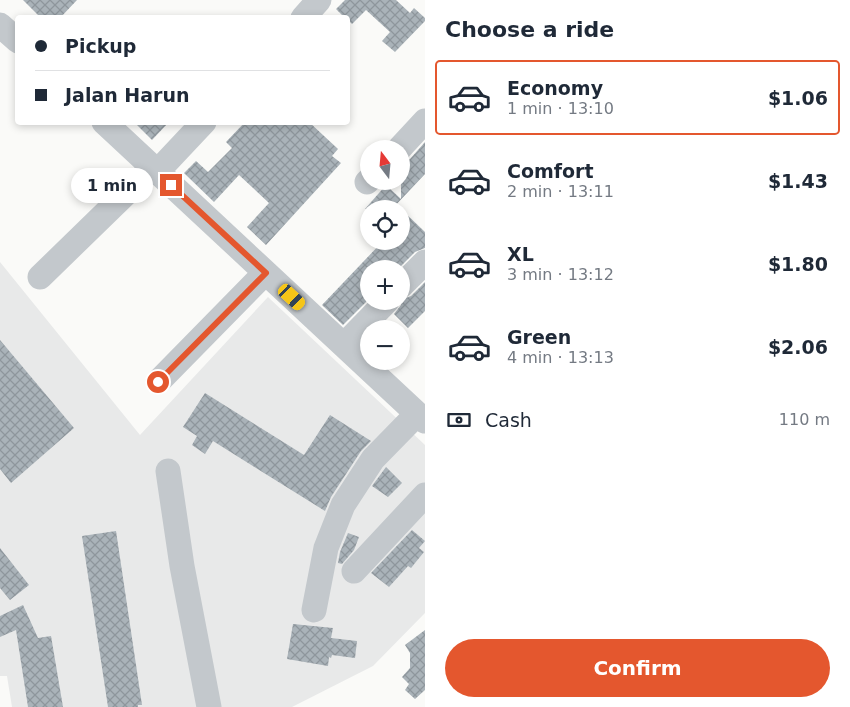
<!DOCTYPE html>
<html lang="en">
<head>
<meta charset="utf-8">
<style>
  body { margin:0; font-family:"DejaVu Sans",sans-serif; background:#f6f6f7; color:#1f2937; height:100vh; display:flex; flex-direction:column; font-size:19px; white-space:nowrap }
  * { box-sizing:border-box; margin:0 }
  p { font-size:16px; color:#747a83 }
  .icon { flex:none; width:28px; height:28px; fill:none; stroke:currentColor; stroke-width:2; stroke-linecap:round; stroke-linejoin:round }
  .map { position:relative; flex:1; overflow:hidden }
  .drawer { display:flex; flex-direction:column; background:#fff; width:425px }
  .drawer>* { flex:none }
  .top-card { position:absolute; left:15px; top:15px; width:335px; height:110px; border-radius:5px; box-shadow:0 2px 8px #0003; display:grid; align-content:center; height:110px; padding:0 20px; background:#fff }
  .needle { width:32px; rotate:344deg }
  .buttons { position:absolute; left:360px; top:140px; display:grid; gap:10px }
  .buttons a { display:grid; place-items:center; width:50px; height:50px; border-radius:50%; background:#fff; box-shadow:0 2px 8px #0003; font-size:25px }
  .end { position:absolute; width:22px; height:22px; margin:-11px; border:6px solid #e4572e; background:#fff; box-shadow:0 0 0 2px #fff }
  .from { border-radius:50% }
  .bubble { position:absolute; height:35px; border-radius:18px; background:#fff; box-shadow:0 2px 8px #0003; font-size:16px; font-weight:600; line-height:35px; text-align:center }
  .car { position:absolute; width:15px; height:30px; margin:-15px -8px; border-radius:6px; box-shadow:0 0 4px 1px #0007; background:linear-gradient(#f5c518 24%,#345 0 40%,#f5c518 0 76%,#345 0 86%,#f5c518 0) }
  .top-card b { display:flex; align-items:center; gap:18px; height:48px; font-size:19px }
  .top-card b+b { border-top:1px solid #e0e1e3 }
  .top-card i { width:12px; height:12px; background:#1f2937 }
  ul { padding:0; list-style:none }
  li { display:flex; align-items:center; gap:15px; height:75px; margin:0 10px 8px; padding:0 10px; border:2px solid transparent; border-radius:5px }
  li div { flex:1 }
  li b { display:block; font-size:19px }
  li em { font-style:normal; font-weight:600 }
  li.active { border-color:#e4572e }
  li>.icon { width:45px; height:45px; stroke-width:1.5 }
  h2 { padding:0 20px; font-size:22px; line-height:60px }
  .pay { display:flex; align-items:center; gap:12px; height:55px; padding:0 20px; font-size:19px }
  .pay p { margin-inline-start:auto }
  .button { display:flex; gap:10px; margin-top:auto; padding:10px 20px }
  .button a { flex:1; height:58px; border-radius:30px; background:#e4572e; color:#fff; font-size:20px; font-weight:600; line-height:58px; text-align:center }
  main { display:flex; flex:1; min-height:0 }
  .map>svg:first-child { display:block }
  .built { fill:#e8e9e9 }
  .building { fill:url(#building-cross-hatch) }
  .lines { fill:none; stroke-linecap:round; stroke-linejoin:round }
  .minor { stroke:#c3c8cc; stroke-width:25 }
  .route { stroke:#e4572e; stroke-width:6 }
</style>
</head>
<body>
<main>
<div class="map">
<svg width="425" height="707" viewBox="0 0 425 707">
  <defs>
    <pattern id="building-cross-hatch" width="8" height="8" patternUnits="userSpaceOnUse" patternTransform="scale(1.25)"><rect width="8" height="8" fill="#aab3b9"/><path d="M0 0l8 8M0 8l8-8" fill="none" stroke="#8e969c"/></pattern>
  </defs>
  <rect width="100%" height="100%" fill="#fafaf8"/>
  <path class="built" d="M0 262 140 435 268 297 425 445V613L373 666 292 707H12L7 676H0Z"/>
  <path class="building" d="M23 0H77L60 18H41Z
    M345 0H396L410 13 414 8 425 18V21L395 52 382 41 390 32 366 10 352 24 348 20V18H345L336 9Z
    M134 122H169L152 140Z
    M245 122H309L338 149 332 156 341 163 266 245 247 227 269 203 239 175 214 202 184 173 196 161 208 172 232 148 226 142Z
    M425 142V174L392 209H365L386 185 401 199V164L410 159Z
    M401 209 425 232V248L415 252 398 269H369V299L343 325 322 305 383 241H401Z
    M425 282V311L408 328 394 314 401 305V300L411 296Z
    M0 340 74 428 11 483 0 469Z
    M205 393 304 455 330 415 371 441 361 451 331 497 325 511 213 441 205 454 192 445 197 436 183 427Z
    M386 467 402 483 388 497 372 486Z
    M412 530 425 541 419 548 424 552 411 568 408 566 389 587 371 573Z
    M116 531 142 705H138V707H108L82 536Z
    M348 533 359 537 354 550 342 564 338 563 340 552Z
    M0 548 29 585 10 600 0 588Z
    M23 605 38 638 51 636 63 707H28L16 630 0 637V616Z
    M293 624 333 628 331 638 357 641 355 658 332 655 331 658 329 657 328 666 287 659Z
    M425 630V690L415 699 405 690 409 684 402 677 410 668V653L405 645Z"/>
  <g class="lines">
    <path class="minor" d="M303 18 319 0
      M0 25 18 41
      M104 122 425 421
      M399 149 425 121
      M157 172 204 122
      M367 182 369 180
      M40 277 152 168
      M401 286 425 262
      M344 345 387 301
      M158 382 265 273
      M168 471 182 566 209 707
      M354 571 425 495
      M314 610 326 548 343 505 373 459 417 414"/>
  </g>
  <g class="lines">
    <path class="route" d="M158 382 266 273 171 185"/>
  </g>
</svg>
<div class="buttons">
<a><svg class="needle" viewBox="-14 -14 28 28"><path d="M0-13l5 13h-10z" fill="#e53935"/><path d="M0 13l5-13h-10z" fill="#747a83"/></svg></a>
<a><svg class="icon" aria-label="locate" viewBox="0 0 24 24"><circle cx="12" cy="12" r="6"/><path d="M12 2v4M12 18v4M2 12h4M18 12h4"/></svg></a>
<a>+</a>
<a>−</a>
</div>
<i class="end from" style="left:158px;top:382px"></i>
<i class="end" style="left:171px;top:185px"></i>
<div class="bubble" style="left:71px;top:168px;width:82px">1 min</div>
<i class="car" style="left:292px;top:297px;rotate:133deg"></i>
<div class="top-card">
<b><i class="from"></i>Pickup</b>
<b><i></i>Jalan Harun</b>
</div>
</div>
<section class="drawer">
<h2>Choose a ride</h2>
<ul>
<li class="active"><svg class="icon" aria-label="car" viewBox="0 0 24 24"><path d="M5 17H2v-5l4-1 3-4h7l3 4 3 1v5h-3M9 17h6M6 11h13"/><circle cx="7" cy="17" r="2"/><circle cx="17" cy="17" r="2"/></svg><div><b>Economy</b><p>1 min · 13:10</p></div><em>$1.06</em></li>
<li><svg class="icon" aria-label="car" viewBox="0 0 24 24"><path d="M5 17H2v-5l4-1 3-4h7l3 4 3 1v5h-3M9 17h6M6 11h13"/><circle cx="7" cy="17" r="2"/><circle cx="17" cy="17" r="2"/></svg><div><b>Comfort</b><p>2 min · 13:11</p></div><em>$1.43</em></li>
<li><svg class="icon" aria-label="car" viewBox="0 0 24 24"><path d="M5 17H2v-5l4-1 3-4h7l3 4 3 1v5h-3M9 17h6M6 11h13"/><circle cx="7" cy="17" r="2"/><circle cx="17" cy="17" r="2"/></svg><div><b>XL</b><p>3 min · 13:12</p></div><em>$1.80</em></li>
<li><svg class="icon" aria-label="car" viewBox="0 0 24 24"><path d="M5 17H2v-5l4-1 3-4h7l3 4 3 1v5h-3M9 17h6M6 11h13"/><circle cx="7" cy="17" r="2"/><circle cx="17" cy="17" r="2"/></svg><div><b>Green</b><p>4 min · 13:13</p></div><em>$2.06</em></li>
</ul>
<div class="pay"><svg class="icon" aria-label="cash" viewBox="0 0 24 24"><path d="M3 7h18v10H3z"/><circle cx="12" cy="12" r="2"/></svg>Cash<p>110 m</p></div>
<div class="button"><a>Confirm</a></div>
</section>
</main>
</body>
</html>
